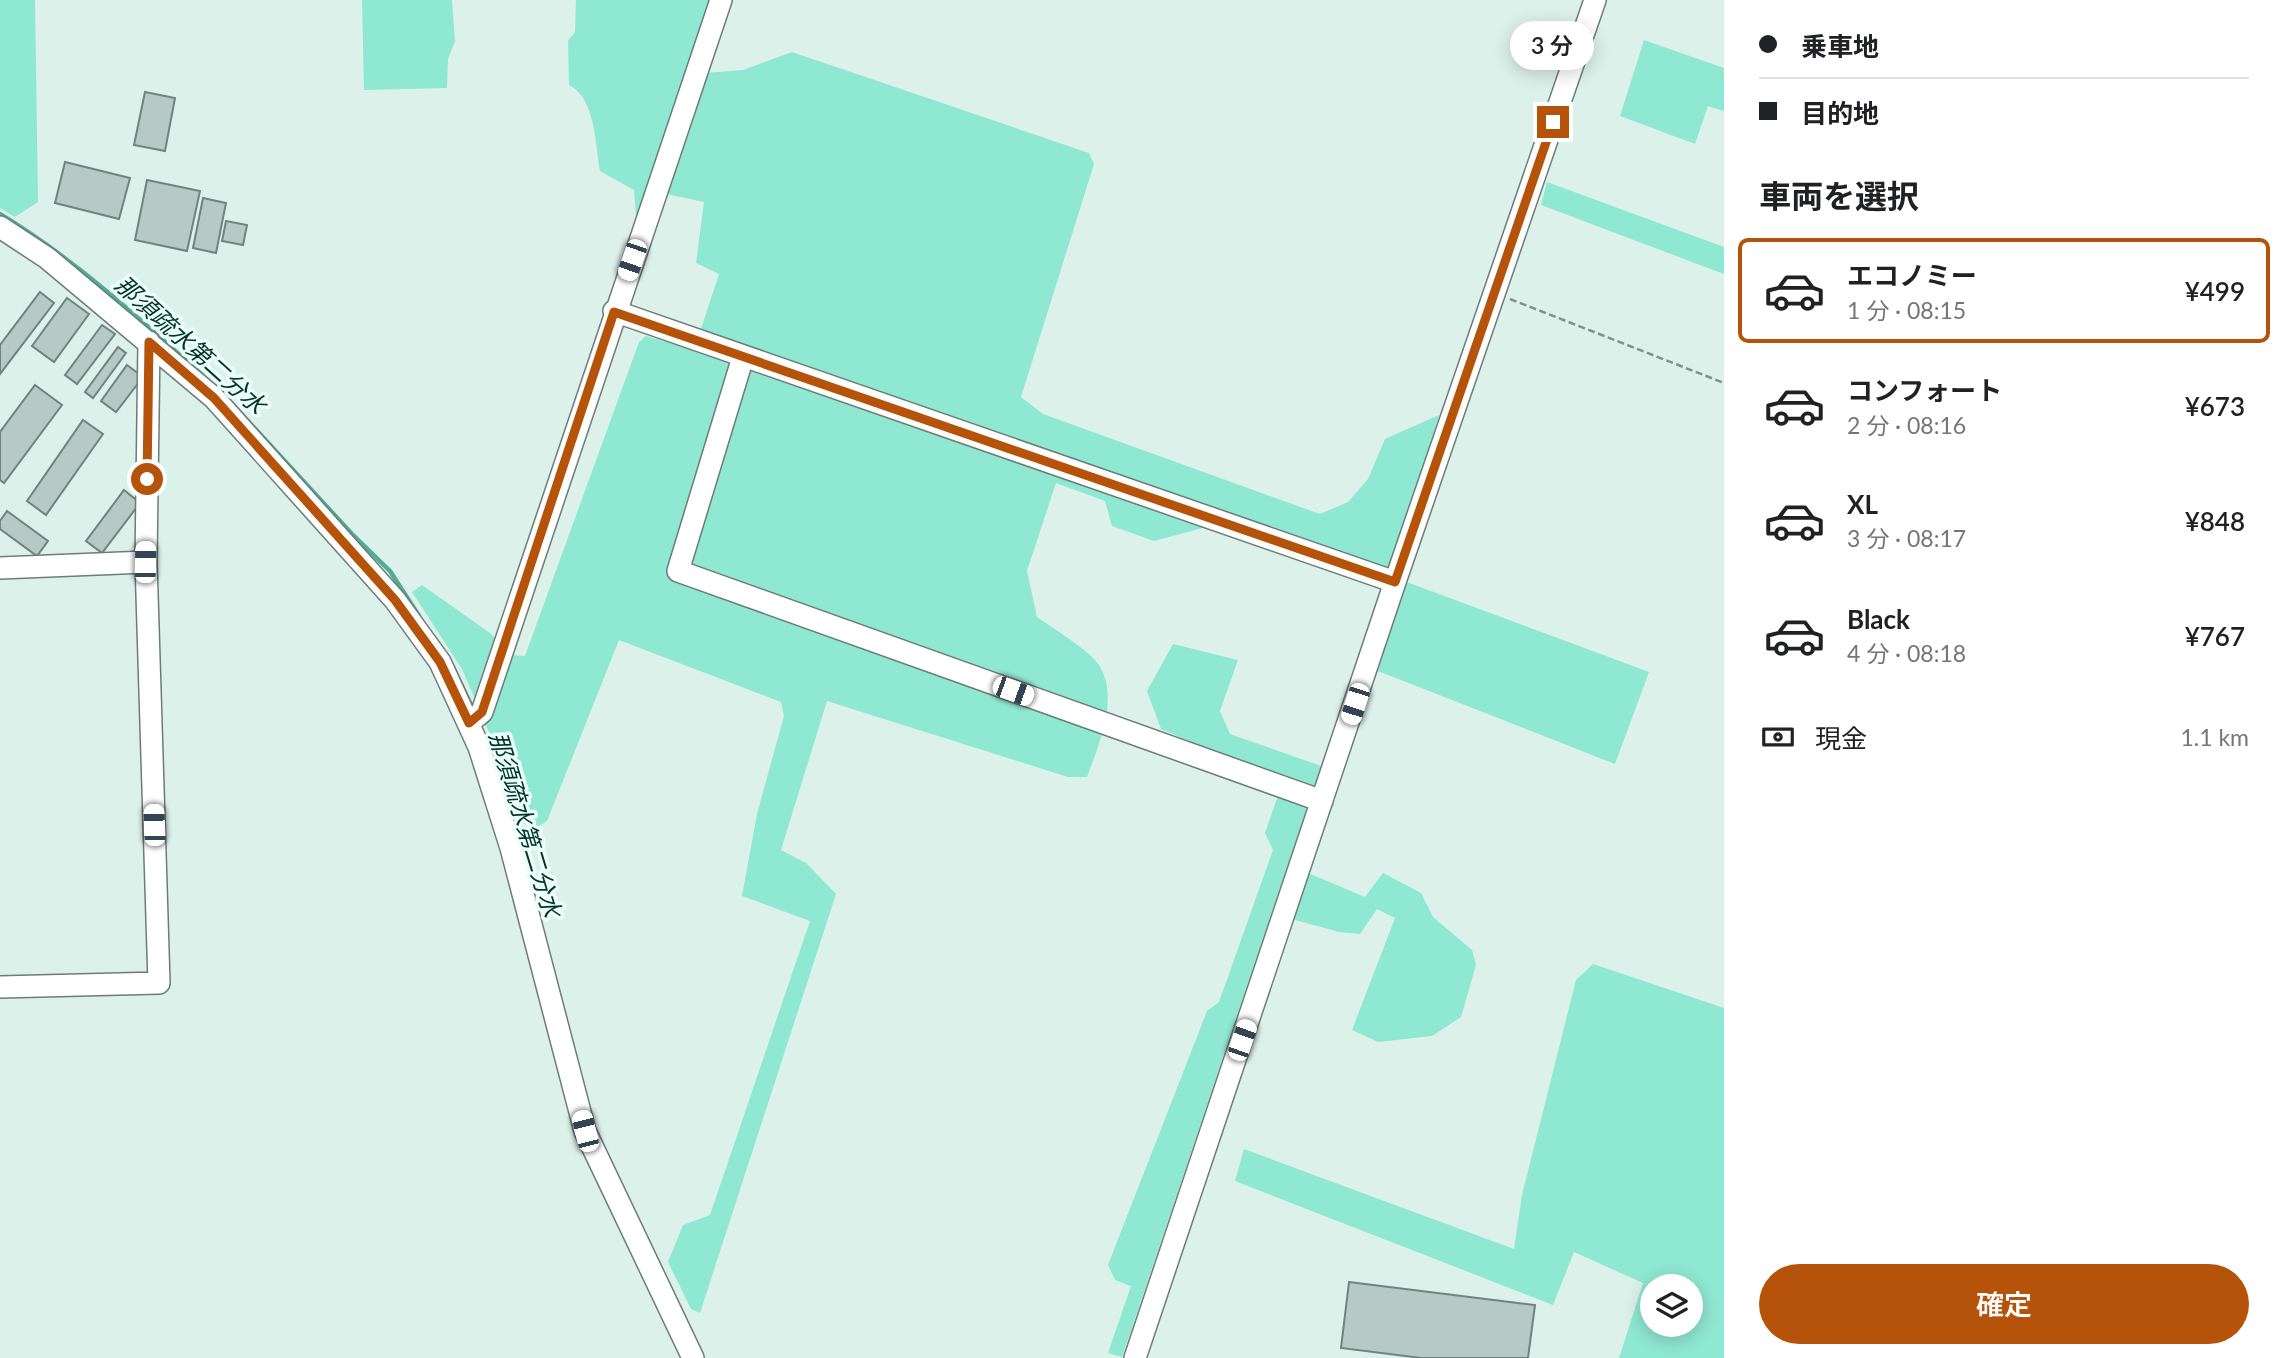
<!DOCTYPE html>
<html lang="ja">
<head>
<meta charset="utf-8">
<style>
  body { margin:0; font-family:Lato,"Noto Sans JP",sans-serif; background:#f2f2f2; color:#202124; height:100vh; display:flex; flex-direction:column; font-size:26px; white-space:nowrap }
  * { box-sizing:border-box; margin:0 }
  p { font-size:23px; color:#757577 }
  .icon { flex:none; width:38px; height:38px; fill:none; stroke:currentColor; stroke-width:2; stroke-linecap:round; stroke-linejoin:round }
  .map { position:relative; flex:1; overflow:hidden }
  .side { display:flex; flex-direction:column; background:#fff; width:560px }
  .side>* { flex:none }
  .guide { display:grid; align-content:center; height:154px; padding:0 35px; background:#fff }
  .tools { position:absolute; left:1640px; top:1274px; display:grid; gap:14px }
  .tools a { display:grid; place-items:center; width:63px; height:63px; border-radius:50%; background:#fff; box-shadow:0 4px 18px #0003; font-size:35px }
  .end { position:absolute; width:32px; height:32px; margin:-16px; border:9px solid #b45309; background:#fff; box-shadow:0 0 0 4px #fff }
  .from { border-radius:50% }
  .bubble { position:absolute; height:49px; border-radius:24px; background:#fff; box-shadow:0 4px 18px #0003; font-size:23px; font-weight:600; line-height:49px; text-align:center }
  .car { position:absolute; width:21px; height:42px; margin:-21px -10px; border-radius:9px; box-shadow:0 0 5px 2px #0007; background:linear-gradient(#fff 24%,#345 0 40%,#fff 0 76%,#345 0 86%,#fff 0) }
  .guide b { display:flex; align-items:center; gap:24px; height:66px; font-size:26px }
  .guide b+b { border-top:2px solid #e0e0e0 }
  .guide i { width:18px; height:18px; background:#202124 }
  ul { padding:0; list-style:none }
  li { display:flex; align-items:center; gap:21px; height:105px; margin:0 14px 10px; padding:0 21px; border:4px solid transparent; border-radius:10px }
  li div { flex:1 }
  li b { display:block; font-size:26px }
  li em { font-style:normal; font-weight:600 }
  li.current { border-color:#b45309 }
  li>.icon { width:63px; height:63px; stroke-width:1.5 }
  h2 { padding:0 35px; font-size:32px; line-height:84px }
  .pay { display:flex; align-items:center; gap:18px; height:77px; padding:0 35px; font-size:26px }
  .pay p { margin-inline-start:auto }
  .action { display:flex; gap:14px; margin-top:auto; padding:14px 35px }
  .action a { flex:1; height:80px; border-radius:42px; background:#b45309; color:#fff; font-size:28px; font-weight:600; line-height:80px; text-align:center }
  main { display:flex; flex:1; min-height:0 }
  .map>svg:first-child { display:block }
  .green { fill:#8fe8d2; fill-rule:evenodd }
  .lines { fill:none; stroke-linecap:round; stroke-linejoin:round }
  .stream { stroke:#4eac97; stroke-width:4.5 }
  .building { fill:#b7c9c4; stroke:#71837e; stroke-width:2 }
  .minor-casing { stroke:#6b7d78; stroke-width:24 }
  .path { stroke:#82908c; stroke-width:2.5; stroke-dasharray:7 3.5; stroke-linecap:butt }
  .minor { stroke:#fff; stroke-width:21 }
  .route { stroke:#b45309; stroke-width:9 }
  .labels { text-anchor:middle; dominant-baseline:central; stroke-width:7; stroke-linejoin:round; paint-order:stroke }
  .water-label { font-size:24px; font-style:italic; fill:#04332a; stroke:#ebfef8 }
</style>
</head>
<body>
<main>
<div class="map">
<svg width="1724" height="1358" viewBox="0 0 1724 1358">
  <rect width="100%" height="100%" fill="#ddf1eb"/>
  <path class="green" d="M0 0H35L38 202 15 217 0 208Z
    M362 0H452L455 41 448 59 447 88 364 90Z
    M576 0H714L692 74 743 70 792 52 1089 153 1094 164 1021 397 1043 414 1320 514 1348 502 1368 479 1385 439 1439 415 1391 574 1214 525 1154 541 1112 526 1105 501 1056 483 1027 571 1037 617C1054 629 1074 641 1090 655 1125 686 1100 741 1087 777H1068L827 701 781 850 806 863 836 894 700 1313 691 1309 668 1262 683 1225 710 1215 810 921 742 896 757 814 784 716 781 702 619 640 547 821 536 828 522 823 503 765 462 669 412 592 422 585 490 633 512 655 525 656 639 342 646 336 694 350 719 274 696 263 704 202 666 194 637 229 634 190 600 171C595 144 596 99 569 85L568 41 575 32Z
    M1644 40 1724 68V111L1708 106 1695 144 1620 116Z
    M1547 182 1724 247V274L1541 205Z
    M1404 581 1649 672 1615 764 1378 671Z
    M1173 644 1238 660 1220 711 1230 734 1321 766 1122 1357 1108 1353 1131 1286 1115 1280 1108 1265 1207 1011 1219 1002 1273 850 1265 833 1283 781 1161 729 1147 691Z
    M1308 873 1365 897 1383 873 1421 893 1433 917 1472 950 1476 965 1461 1017 1432 1036 1378 1042 1352 1030 1395 918 1377 909 1360 934 1339 932 1292 919Z
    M1593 964 1724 1008V1358H1619L1643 1283 1574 1252 1553 1305 1235 1181 1244 1149 1514 1249 1522 1195 1576 980ZM1652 1286H1690V1325H1652Z"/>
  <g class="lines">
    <path class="stream" d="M0 214C74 259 138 317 202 375
      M224 395 352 534 390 571 419 616
      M453 667 473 709"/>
  </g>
  <path class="building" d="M145 92 175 98 165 151 134 145Z
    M65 162 130 178 119 219 55 203Z
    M147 180 200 191 187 251 135 240Z
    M203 198 226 203 216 253 193 248Z
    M226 221 247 225 243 245 222 241Z
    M40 292 54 303 0 374V345Z
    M67 298 89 314 54 362 32 346Z
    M102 325 115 334 77 384 65 375Z
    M118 347 126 353 93 398 85 392Z
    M127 365 143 377 116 412 101 401Z
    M35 385 62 405 4 483 0 480V432Z
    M83 420 103 434 46 515 27 501Z
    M124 490 140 503 102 553 86 541Z
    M7 511 48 541 37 556 0 529V521Z
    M1349 1282 1535 1305 1528 1358H1421L1341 1348Z"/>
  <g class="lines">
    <g class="minor-casing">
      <path id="minor" d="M0 227 47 258 214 398 395 600 440 662 479 747 511 848 585 1131 693 1358
        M614 311 1395 582
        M743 357 678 571 1322 801
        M0 568 146 562
        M469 723 482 712 721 0
        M0 987 159 983 146 562 149 342
        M1135 1358 1395 582 1595 0"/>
    </g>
    <path class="path" d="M1510 299 1724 383"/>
    <use href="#minor" class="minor"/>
  </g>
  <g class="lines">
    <path class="route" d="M147 479 149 342 214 398 395 600 440 662 469 723 482 712 614 312 1395 582 1553 122"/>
  </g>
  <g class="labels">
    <g class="water-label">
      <text transform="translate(191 344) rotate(42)">那須疏水第二分水</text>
      <text transform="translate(526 824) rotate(73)">那須疏水第二分水</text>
    </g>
  </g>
</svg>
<div class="tools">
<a><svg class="icon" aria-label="layers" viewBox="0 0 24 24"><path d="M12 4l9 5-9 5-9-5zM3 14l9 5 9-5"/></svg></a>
</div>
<i class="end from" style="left:147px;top:479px"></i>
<i class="end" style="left:1553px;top:122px"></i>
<div class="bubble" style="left:1510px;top:21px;width:84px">3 分</div>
<i class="car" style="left:632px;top:260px;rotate:199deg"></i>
<i class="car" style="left:145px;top:562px;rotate:1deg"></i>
<i class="car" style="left:1013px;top:691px;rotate:110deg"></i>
<i class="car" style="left:1355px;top:704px;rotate:198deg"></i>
<i class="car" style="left:154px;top:825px;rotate:358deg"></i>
<i class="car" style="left:1242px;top:1040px;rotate:19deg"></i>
<i class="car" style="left:585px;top:1131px;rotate:346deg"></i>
</div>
<section class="side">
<div class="guide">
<b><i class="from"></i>乗車地</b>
<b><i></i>目的地</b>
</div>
<h2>車両を選択</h2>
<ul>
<li class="current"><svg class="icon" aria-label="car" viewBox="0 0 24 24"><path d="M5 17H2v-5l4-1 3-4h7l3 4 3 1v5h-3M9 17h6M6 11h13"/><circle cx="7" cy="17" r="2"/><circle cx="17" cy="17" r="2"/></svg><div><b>エコノミー</b><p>1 分 · 08:15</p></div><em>¥499</em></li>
<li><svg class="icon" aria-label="car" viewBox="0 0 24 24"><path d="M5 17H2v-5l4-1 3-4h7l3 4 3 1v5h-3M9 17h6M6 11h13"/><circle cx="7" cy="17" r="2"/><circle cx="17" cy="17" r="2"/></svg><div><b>コンフォート</b><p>2 分 · 08:16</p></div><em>¥673</em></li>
<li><svg class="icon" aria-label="car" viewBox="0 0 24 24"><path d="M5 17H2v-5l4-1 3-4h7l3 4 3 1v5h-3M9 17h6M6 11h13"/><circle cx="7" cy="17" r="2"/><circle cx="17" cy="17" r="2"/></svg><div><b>XL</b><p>3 分 · 08:17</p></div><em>¥848</em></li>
<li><svg class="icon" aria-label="car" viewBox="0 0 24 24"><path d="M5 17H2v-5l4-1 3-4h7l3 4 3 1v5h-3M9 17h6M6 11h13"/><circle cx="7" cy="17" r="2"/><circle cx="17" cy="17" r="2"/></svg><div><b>Black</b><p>4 分 · 08:18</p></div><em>¥767</em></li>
</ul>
<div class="pay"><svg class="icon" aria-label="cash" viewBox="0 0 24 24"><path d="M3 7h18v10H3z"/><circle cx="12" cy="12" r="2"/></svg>現金<p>1.1 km</p></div>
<div class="action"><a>確定</a></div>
</section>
</main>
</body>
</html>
